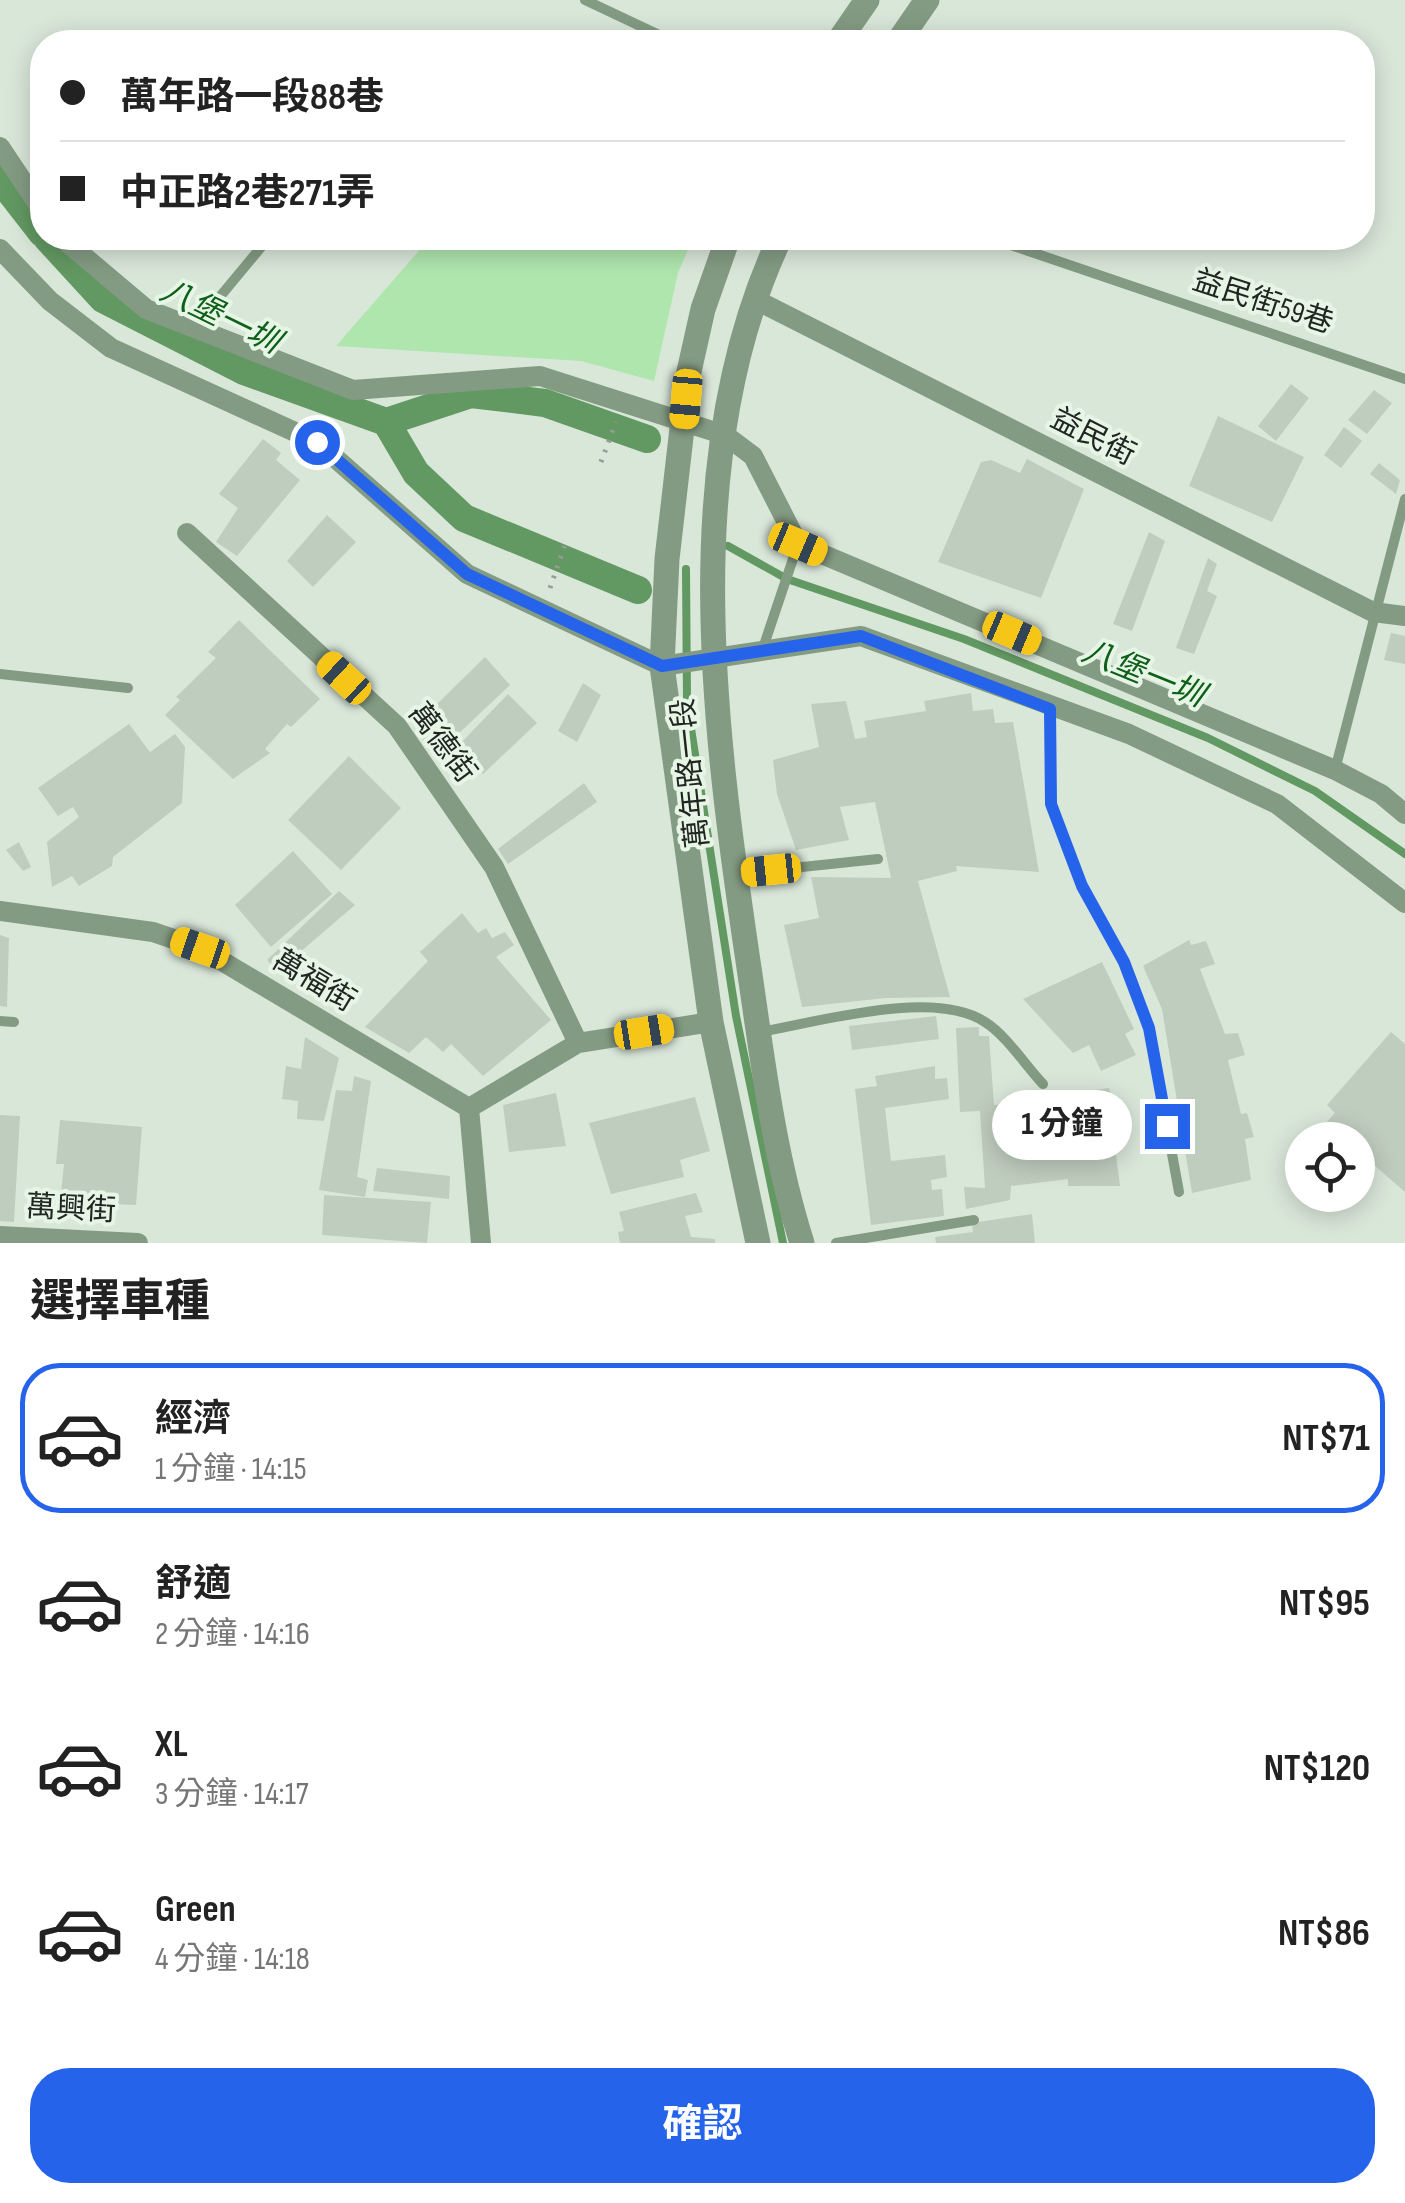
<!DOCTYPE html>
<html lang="zh-TW">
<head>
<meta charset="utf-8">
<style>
  body { margin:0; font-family:"Sofia Sans Condensed","Noto Sans TC",sans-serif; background:#f2f2f2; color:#222; height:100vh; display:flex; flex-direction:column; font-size:38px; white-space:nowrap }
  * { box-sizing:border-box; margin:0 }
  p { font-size:32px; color:#767676 }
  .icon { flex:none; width:55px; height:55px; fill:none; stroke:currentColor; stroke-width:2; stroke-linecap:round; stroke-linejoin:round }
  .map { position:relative; height:1243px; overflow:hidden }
  .panel { display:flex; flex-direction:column; background:#fff; flex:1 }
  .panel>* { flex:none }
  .hud { position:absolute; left:30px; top:30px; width:1345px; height:220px; border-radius:40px; box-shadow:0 5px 25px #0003; display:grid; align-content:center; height:220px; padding:0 30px; background:#fff }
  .controls { position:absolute; left:1285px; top:1122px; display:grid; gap:20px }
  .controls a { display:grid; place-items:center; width:90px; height:90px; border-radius:50%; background:#fff; box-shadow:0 5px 25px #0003; font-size:50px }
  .end { position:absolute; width:45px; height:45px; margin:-22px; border:12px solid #2563eb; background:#fff; box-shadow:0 0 0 5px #fff }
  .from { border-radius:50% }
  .bubble { position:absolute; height:70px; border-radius:35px; background:#fff; box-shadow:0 5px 25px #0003; font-size:32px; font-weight:700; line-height:70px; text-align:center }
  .car { position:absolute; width:30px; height:60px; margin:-30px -15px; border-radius:12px; box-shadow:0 0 8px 2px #0007; background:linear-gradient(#f5c518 24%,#345 0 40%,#f5c518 0 76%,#345 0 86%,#f5c518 0) }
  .hud b { display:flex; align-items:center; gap:35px; height:95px; font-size:38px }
  .hud b+b { border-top:2px solid #e0e0e0 }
  .hud i { width:25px; height:25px; background:#222 }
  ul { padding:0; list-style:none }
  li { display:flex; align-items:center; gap:30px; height:150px; margin:0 20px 15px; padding:0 10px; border:5px solid transparent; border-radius:40px }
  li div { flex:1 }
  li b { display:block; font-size:38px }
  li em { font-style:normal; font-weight:700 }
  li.selected { border-color:#2563eb }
  li>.icon { width:90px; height:90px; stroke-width:1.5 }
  h2 { padding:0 30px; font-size:45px; line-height:120px }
  .primary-button { display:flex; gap:20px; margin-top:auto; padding:20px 30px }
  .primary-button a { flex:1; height:115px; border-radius:40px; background:#2563eb; color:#fff; font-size:40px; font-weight:700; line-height:115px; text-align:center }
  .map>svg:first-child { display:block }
  .green { fill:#afe6ae }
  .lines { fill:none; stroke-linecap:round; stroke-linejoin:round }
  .stream { stroke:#629862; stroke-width:8 }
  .canal { stroke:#629862; stroke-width:28 }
  .building { fill:#bfcdbe }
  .path { stroke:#949e94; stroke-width:5; stroke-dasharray:2.5 8; stroke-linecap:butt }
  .service { stroke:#849b83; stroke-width:10 }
  .minor { stroke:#849b83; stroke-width:20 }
  .tertiary { stroke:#849b83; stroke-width:25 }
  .route { stroke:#2563eb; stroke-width:12 }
  .labels { text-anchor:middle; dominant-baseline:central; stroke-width:8; stroke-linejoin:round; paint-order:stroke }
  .street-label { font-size:30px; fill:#212621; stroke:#e6f5e6 }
  .water-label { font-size:32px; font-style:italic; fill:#0e5f18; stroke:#e6f5e6 }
</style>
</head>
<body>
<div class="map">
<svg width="1405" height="1243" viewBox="0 0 1405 1243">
  <rect width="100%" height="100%" fill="#d9e7d9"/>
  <path class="green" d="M430 238H693L678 273 654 381 581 361 336 346Z"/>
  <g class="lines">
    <path class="stream" d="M728 546 787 579 964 639 1208 738 1315 791 1405 854
      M686 569 687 703 736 1016 783 1243"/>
    <path class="canal" d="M0 179 42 233
      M47 238 103 299 244 371 386 422 416 473 464 518 638 590
      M386 422 471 394 545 403 647 439"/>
  </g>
  <path class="building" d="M1291 384 1309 398 1276 441 1258 426Z
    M1374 390 1392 403 1367 434 1348 420Z
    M1218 416 1304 457 1272 522 1189 486Z
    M1344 427 1362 441 1341 468 1324 455Z
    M263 439 281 453 276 460 300 480 237 556 216 542 238 508 219 494Z
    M1027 459 1084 489 1041 598 938 562 981 462 991 460 1020 473Z
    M1379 463 1400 480 1396 494 1370 474Z
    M327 515 356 542 313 587 287 561Z
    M1149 532 1165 541 1132 631 1113 624Z
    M1208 558 1217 564 1207 591 1217 596 1194 654 1176 648Z
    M239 620 320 699 291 727 287 724 265 749 270 753 233 779 165 715 180 700 176 697 216 658 208 652Z
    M1391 633 1405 636V664L1384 660Z
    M485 657 510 685 437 754 416 732 432 709Z
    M583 683 601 695 577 742 558 731Z
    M971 693 973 711 993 709 995 723 1013 722 1039 872 956 866 957 871 918 881 950 997 886 998 802 1007 784 925 819 918 811 877 891 878 875 802 840 807 849 840 796 850 777 794 773 760 819 747 811 704 846 701 855 739 867 737 864 721 926 711 924 701Z
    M508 694 537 723 483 774 456 748Z
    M129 724 150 752 175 734 185 747 182 803 113 857 112 866 79 886 72 876 52 887 47 842 79 817 73 807 58 816 38 788Z
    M349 756 401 808 341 870 288 820Z
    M584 783 597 802 508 864 498 849Z
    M19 842 31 867 23 871 6 850Z
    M293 851 332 894 271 947 235 905Z
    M339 891 355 905 278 971 267 960Z
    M462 913 478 933 486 928 492 938 505 932 514 945 496 957 551 1020 483 1076 451 1044 443 1052 426 1037 409 1053 365 1027 428 961 420 952Z
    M0 935 9 938 7 1007 0 1006Z
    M1189 940 1191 945 1206 941 1215 964 1200 969 1225 1034 1238 1033 1245 1055 1228 1060 1241 1114 1247 1113 1254 1137 1245 1139 1251 1180 1192 1193 1162 1009 1143 966Z
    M1102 962 1134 1029 1125 1034 1136 1055 1101 1071 1089 1045 1073 1053 1023 999Z
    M936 1016 939 1039 852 1050 849 1026Z
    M979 1027V1036H989L994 1105 1033 1102 1035 1130 1077 1126 1074 1093 1109 1088 1124 1144 1115 1147 1120 1186H1068V1179L1011 1186 1010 1200 966 1209 964 1187 985 1188 980 1111 960 1112 956 1028Z
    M1391 1032 1405 1044V1192L1358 1151V1140H1345L1326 1123 1335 1113 1327 1105Z
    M305 1037 339 1058 324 1121 297 1119 298 1101 282 1099 286 1066 301 1069Z
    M935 1066V1079L947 1078 949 1099 885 1108 891 1161 945 1155 947 1177 931 1180 932 1190 942 1189 944 1216 871 1225 855 1089 877 1086 875 1076Z
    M354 1076 371 1081 357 1177 368 1180 365 1197 319 1190 336 1090 352 1091Z
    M556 1093 566 1146 509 1152 503 1105Z
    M695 1097 710 1151 680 1160 684 1177 611 1194 589 1123Z
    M0 1115 20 1116 14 1222 0 1221Z
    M60 1120 142 1127 136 1205 60 1202 64 1164H56Z
    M377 1168 450 1176 449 1199 373 1191Z
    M696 1193 703 1212 685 1216 691 1237 715 1239V1243H620L618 1232 624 1231 619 1212Z
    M324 1195 431 1202 427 1243 322 1235Z
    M1032 1214 1035 1243H936L935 1237 973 1232 972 1223Z"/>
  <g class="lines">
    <path class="path" d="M601 462 616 422
      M550 588 565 545"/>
    <path class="service" d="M585 0 674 42
      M990 238 1405 379
      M194 328 262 246
      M762 651 798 544
      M0 674 128 688
      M1050 709 1051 804 1082 885 1124 962 1149 1028 1179 1192
      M1335 770 1405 499
      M735 874 878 859
      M0 1021 14 1022
      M760 1032C818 1022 934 988 985 1022 1007 1036 1025 1065 1043 1084
      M836 1243 974 1220"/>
    <path class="minor" d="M0 147 42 210
      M62 238 146 309 353 390 540 376 725 435 753 456 798 544 1335 770 1381 794 1405 814
      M0 249 50 301 111 348 317 442 467 574 662 666 861 636 1129 734 1277 804 1405 903
      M756 300 1373 612 1405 616
      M187 533 397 726 494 867 578 1043
      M0 911 153 932 200 948 469 1108
      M0 1236 138 1243
      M481 1243 469 1108 578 1043 711 1022"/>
    <path class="tertiary" d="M838 42 867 0
      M898 42 927 0
      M728 238 703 309 688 376 667 559 662 666 711 1022 758 1243
      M780 238C677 456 714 731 748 961 762 1055 773 1152 802 1243"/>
  </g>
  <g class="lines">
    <path class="route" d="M317 442 467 574 662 666 861 636 1050 709 1051 804 1082 886 1124 962 1149 1028 1167 1126"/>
  </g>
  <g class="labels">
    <g class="street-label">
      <text transform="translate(1263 302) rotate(18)">益民街59巷</text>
      <text transform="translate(1093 437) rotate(27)">益民街</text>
      <text transform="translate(442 743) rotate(53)">萬德街</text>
      <text transform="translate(691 773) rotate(-96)">萬年路一段</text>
      <text transform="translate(314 981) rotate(31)">萬福街</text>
      <text transform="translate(71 1209) rotate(3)">萬興街</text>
    </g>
    <g class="water-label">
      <text transform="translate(220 317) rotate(26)">八堡一圳</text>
      <text transform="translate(1143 674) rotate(22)">八堡一圳</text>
    </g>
  </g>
</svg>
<div class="controls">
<a><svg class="icon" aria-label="locate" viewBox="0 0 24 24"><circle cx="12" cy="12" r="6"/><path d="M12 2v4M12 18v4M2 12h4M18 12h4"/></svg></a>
</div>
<i class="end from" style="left:317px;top:442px"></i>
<i class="end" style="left:1167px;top:1126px"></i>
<div class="bubble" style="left:992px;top:1090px;width:140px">1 分鐘</div>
<i class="car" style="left:686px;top:399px;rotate:185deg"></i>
<i class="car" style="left:798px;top:544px;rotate:113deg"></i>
<i class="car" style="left:1012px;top:633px;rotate:113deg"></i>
<i class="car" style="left:344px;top:678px;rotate:313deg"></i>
<i class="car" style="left:771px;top:870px;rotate:264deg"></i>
<i class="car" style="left:200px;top:948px;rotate:289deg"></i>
<i class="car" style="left:644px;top:1032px;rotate:81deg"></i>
<div class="hud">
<b><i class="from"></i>萬年路一段88巷</b>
<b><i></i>中正路2巷271弄</b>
</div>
</div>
<section class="panel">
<h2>選擇車種</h2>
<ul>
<li class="selected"><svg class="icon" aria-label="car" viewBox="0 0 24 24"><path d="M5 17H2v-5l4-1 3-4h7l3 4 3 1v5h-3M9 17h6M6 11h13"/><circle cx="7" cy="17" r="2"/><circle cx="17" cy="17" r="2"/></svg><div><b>經濟</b><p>1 分鐘 · 14:15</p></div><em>NT$71</em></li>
<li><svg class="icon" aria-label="car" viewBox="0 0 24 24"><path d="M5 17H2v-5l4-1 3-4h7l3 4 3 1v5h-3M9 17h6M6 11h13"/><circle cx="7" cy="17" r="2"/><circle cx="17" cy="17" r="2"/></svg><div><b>舒適</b><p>2 分鐘 · 14:16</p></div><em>NT$95</em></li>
<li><svg class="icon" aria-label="car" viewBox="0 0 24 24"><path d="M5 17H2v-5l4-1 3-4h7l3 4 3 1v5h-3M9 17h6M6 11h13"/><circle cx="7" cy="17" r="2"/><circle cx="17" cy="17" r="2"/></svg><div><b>XL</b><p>3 分鐘 · 14:17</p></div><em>NT$120</em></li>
<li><svg class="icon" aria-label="car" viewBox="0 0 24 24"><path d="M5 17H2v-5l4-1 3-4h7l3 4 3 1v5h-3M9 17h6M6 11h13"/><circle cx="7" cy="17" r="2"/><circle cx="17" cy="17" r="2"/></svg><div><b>Green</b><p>4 分鐘 · 14:18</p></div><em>NT$86</em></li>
</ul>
<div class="primary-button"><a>確認</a></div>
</section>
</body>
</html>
